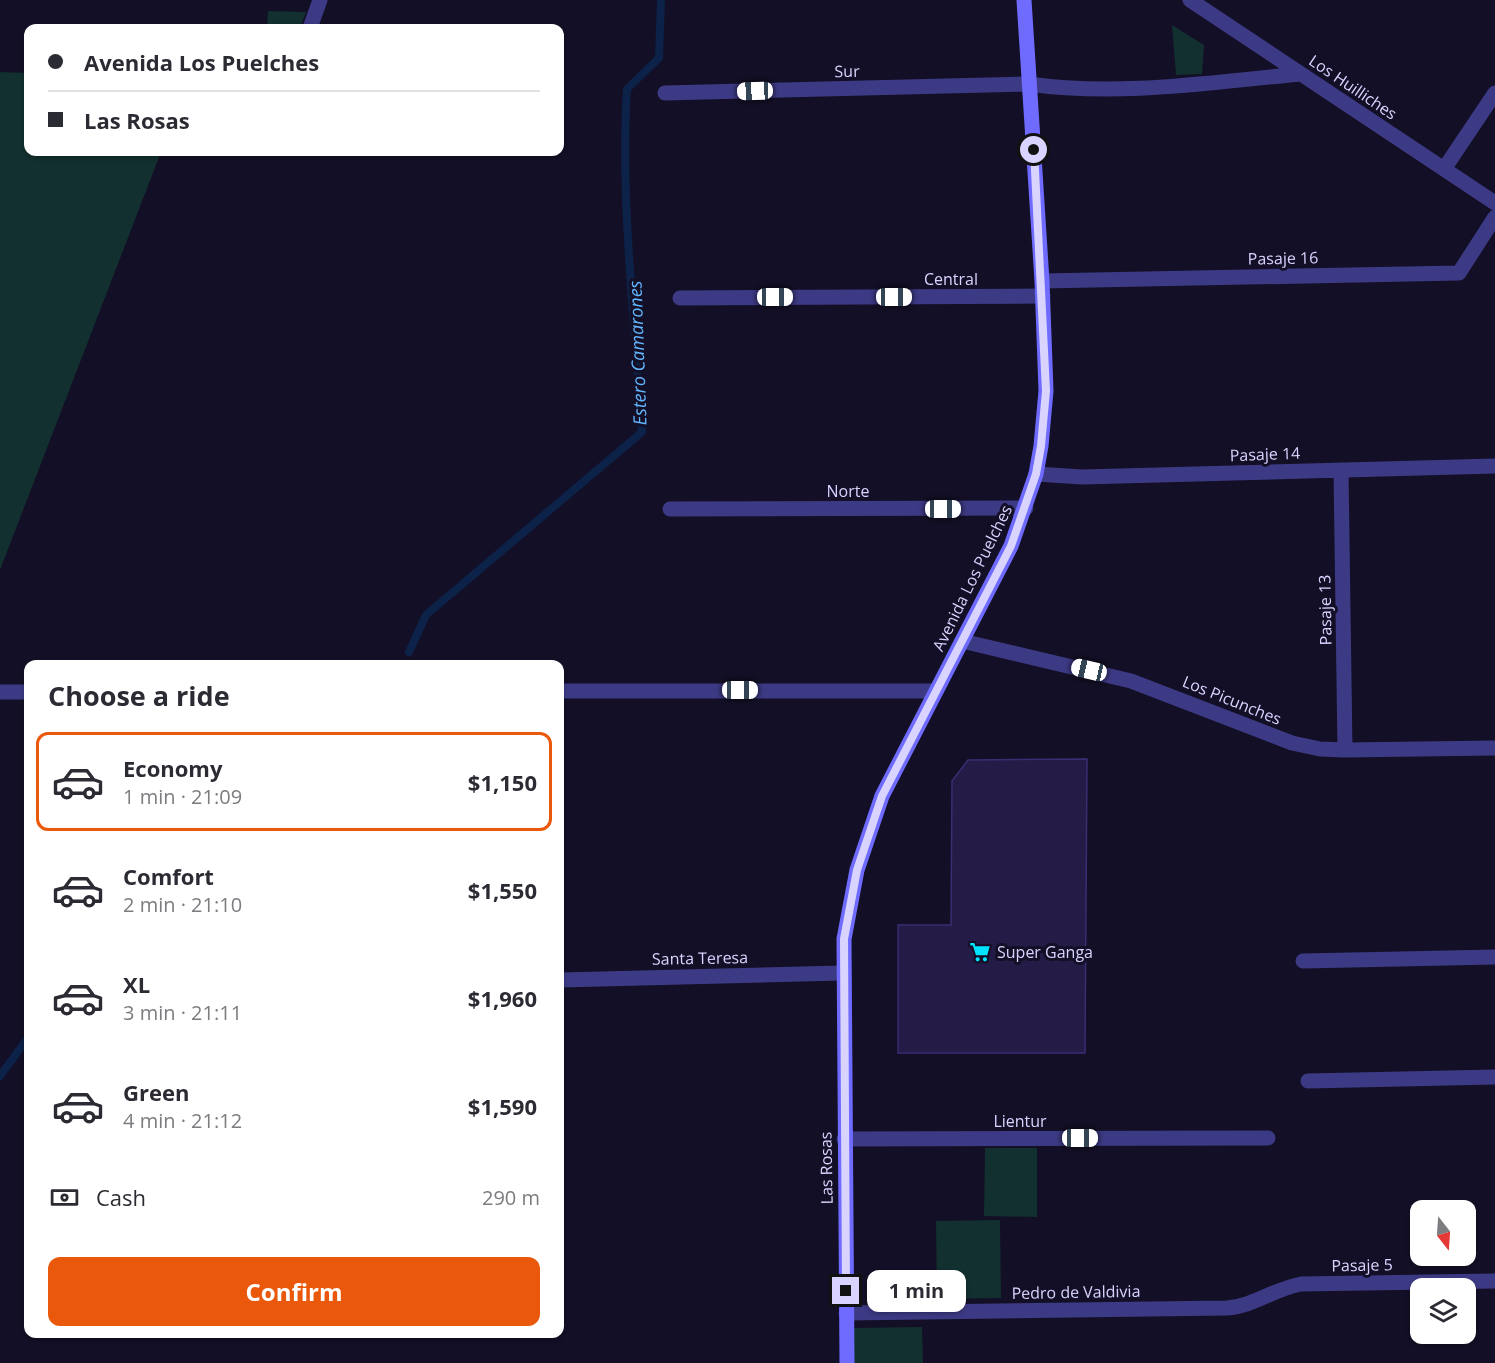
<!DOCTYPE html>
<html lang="en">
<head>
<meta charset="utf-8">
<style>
  body { margin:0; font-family:"Open Sans",sans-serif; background:#f7f7f7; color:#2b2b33; height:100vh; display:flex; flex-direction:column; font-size:22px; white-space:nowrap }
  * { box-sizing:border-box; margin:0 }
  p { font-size:20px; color:#7c7c81 }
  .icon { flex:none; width:33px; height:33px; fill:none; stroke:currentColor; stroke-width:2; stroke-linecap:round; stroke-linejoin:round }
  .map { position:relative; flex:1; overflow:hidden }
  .panel { position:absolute; left:24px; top:660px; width:540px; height:678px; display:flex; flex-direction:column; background:#fff; border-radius:12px; box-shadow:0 2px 4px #0004 }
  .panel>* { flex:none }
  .banner { position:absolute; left:24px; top:24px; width:540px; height:132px; border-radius:12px; box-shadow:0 2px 4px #0004; display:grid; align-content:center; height:132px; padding:0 24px; background:#fff }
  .needle { width:39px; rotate:163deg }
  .tools { position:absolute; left:1410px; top:1200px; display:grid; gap:12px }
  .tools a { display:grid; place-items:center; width:66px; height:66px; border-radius:12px; background:#fff; box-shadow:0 2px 4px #0004; font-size:30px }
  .end { position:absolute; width:27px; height:27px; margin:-14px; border:8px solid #d9d4ff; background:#111; box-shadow:0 0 0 3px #111 }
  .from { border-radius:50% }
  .bubble { position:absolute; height:42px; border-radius:12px; background:#fff; box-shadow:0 2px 4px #0004; font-size:20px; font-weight:700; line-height:42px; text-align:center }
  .car { position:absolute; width:18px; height:36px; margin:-18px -9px; border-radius:8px; box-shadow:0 0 4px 2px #0007; background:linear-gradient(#fff 24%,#345 0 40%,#fff 0 76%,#345 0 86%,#fff 0) }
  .banner b { display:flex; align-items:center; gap:21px; height:57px; font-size:22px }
  .banner b+b { border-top:2px solid #e1e1e2 }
  .banner i { width:15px; height:15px; background:#2b2b33 }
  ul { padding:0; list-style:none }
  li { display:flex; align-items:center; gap:18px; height:99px; margin:0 12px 9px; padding:0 12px; border:3px solid transparent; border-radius:12px }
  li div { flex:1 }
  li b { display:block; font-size:22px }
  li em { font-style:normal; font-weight:700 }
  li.selected { border-color:#ea580c }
  li>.icon { width:54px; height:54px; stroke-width:1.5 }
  h2 { padding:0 24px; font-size:27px; line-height:72px }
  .pay { display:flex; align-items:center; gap:15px; height:66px; padding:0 24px; font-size:22px }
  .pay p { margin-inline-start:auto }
  .cta { display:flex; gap:12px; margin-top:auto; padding:12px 24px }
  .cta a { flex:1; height:69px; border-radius:12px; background:#ea580c; color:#fff; font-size:24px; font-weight:700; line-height:69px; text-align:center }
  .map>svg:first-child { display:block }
  .green { fill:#12302f }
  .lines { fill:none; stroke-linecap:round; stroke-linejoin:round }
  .stream { stroke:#0c2248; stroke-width:8 }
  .building { fill:#241b47; stroke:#3b2d73; stroke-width:1.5 }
  .street { stroke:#3d3a85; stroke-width:15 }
  .secondary { stroke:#6f6bff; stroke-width:15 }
  .route { stroke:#d9d4ff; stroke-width:8 }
  .labels { text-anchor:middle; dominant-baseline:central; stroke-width:6; stroke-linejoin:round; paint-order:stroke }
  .street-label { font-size:16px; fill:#d9d4ff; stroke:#130f26 }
  .poi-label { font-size:16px; fill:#d9d4ff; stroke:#130f26; text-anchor:start }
  .water-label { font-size:18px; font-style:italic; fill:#62b6ff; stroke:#130f26 }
</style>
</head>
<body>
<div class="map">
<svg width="1495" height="1363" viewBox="0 0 1495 1363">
  <rect width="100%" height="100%" fill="#130f26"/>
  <path class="green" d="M268 11 306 12 300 28H267Z
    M394 24V28H337V25Z
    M1172 25 1204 45 1202 74 1176 75Z
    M0 72 28 73V152H161L0 570Z
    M985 1148H1037V1217L984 1216Z
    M1000 1220 1001 1298 937 1299 936 1221Z
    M922 1327 923 1363H851L850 1328Z"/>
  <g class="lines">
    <path class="stream" d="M409 652 426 615 642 432C635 321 620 200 627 89L659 58 661 0
      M0 1076 28 1038"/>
  </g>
  <path class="building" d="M1087 759 1085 1053H898V925H951L952 781 968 760Z"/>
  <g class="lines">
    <path class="street" d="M1190 0 1495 203
      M310 28 320 0
      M665 93 1029 84C1119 97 1212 82 1301 74
      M1444 169 1495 93
      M1042 281 1459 273 1495 217
      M680 298 1043 296
      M1341 470 1345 750
      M1036 474 1082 477 1495 466
      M670 509 1026 508
      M962 641 1131 681 1292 743 1320 749 1345 750 1495 748
      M560 691H935
      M0 692H28
      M1303 961 1495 957
      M560 980 842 973
      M1308 1081 1495 1077
      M844 1139 1268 1138
      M846 1313 1227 1308C1254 1306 1274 1289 1301 1284L1495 1281"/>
    <path class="secondary" d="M847 1363 844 939 857 870 882 796 1011 546 1036 474 1041 446 1046 391 1042 281 1024 0"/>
  </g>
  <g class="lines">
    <path class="route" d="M846 1291 844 939 857 870 882 796 1011 546 1036 474 1041 446 1046 391 1034 150"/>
  </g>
  <defs>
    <g id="supermarket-bare" transform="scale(1.62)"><path d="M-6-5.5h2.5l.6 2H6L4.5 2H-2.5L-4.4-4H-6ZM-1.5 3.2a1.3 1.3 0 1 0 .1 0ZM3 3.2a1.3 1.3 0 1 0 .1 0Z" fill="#00e5ff" stroke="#130f26" stroke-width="2.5" paint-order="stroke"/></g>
  </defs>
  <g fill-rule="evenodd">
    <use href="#supermarket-bare" x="980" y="952"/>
  </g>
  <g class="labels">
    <g class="street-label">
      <text transform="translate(847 71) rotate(-1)">Sur</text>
      <text transform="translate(1353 87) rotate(34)">Los Huilliches</text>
      <text transform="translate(1283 258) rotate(-1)">Pasaje 16</text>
      <text x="951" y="279">Central</text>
      <text transform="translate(1265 454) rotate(-2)">Pasaje 14</text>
      <text x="848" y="491">Norte</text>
      <text transform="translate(972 578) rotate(-64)">Avenida Los Puelches</text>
      <text transform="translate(1325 610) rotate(-91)">Pasaje 13</text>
      <text transform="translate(1232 700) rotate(22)">Los Picunches</text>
      <text transform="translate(700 958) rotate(-1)">Santa Teresa</text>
      <text x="1020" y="1121">Lientur</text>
      <text transform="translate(826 1168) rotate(-91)">Las Rosas</text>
      <text transform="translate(1362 1265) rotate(-1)">Pasaje 5</text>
      <text transform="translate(1076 1292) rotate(-1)">Pedro de Valdivia</text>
    </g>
    <g class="poi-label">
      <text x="997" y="952">Super Ganga</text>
    </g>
    <g class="water-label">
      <text transform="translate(637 353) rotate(-92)">Estero Camarones</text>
    </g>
  </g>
</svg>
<div class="tools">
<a><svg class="needle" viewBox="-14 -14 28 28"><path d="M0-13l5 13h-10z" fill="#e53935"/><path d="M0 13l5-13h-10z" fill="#7c7c81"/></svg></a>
<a><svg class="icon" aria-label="layers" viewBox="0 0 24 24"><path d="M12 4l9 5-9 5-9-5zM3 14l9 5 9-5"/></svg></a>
</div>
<i class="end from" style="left:1034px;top:150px"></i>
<i class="end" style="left:846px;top:1291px"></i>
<div class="bubble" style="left:867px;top:1270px;width:99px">1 min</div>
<i class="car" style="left:755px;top:91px;rotate:268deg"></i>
<i class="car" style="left:775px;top:297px;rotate:90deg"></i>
<i class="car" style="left:894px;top:297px;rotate:90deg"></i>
<i class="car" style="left:943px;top:509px;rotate:90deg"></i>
<i class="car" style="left:1089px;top:670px;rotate:283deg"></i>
<i class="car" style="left:740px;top:690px;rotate:90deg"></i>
<i class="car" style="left:1080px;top:1138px;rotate:90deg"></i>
<div class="banner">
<b><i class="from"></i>Avenida Los Puelches</b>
<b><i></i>Las Rosas</b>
</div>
<section class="panel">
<h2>Choose a ride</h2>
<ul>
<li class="selected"><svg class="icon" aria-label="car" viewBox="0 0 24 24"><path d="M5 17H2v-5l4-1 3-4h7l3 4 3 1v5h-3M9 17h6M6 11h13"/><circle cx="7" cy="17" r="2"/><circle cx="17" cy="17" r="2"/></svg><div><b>Economy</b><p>1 min · 21:09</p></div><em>$1,150</em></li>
<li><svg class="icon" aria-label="car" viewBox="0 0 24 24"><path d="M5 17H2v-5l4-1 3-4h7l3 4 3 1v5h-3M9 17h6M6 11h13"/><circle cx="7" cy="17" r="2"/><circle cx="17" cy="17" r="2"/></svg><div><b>Comfort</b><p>2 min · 21:10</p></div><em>$1,550</em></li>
<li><svg class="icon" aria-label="car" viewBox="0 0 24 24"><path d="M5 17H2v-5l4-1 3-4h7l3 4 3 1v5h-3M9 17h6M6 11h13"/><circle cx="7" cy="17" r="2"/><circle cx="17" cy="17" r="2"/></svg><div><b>XL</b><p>3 min · 21:11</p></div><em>$1,960</em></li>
<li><svg class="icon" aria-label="car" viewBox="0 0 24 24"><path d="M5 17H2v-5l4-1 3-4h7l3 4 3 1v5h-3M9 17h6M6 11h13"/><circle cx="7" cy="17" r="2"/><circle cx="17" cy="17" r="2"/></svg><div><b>Green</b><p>4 min · 21:12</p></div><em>$1,590</em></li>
</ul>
<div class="pay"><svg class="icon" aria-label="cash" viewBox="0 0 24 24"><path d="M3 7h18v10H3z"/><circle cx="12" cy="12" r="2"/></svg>Cash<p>290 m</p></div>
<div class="cta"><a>Confirm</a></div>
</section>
</div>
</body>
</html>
